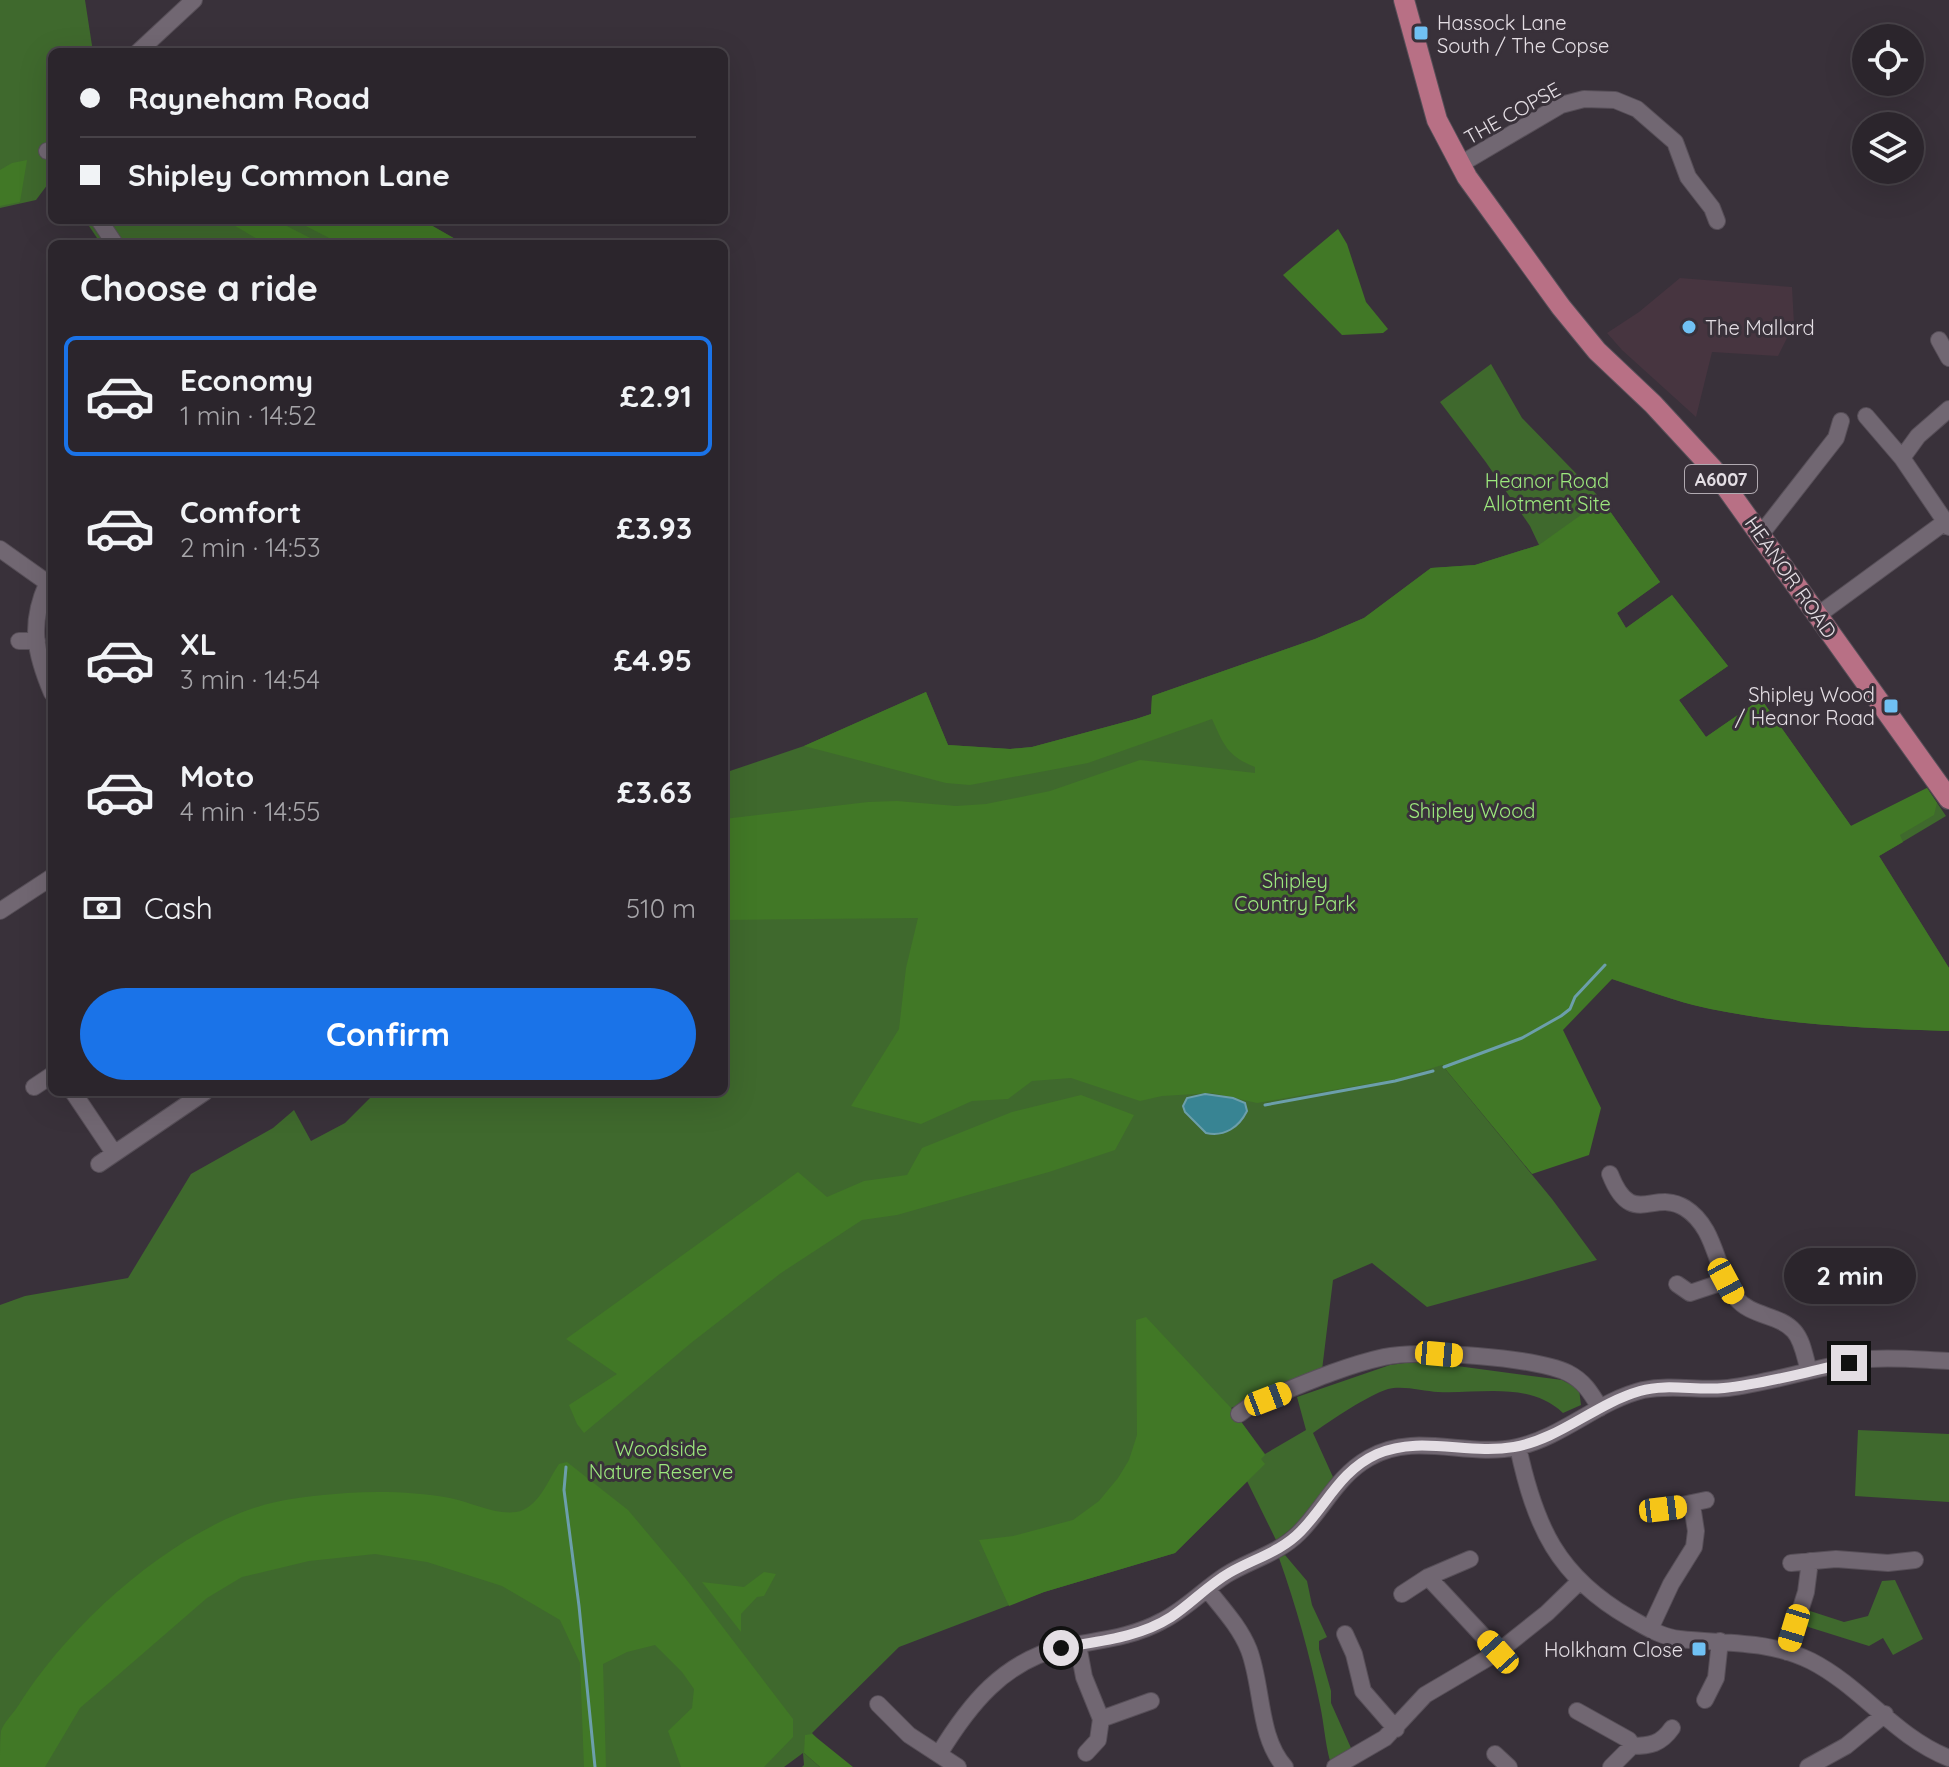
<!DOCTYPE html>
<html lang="en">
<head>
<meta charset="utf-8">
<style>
  body { margin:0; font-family:Quicksand,sans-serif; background:#332d34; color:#f1f3f6; height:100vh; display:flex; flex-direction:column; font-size:30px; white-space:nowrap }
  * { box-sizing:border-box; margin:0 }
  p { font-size:26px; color:#a6a5a9 }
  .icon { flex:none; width:44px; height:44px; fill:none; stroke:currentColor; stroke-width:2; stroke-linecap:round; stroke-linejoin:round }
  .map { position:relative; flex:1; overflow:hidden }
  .drawer { position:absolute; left:48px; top:240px; width:680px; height:856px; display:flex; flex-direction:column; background:#2b252c; border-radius:12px; box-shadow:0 8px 32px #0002,0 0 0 2px #474248 }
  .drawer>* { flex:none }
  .banner { position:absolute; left:48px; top:48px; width:680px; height:176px; border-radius:12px; box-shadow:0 8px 32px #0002,0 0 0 2px #474248; display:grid; align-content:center; height:176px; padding:0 32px; background:#2b252c }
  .tools { position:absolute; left:1852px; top:24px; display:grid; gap:16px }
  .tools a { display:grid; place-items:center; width:72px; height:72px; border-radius:50%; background:#2b252c; box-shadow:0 8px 32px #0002,0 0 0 2px #474248; font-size:40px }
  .end { position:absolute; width:36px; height:36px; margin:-18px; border:10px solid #e4dee4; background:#111; box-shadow:0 0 0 4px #111 }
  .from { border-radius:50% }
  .bubble { position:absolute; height:56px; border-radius:28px; background:#2b252c; box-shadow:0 8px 32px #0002,0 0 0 2px #474248; font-size:26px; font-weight:800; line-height:56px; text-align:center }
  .car { position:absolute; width:24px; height:48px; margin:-24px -12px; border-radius:10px; box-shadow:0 0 6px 2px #0007; background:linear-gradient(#f5c518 24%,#345 0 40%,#f5c518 0 76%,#345 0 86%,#f5c518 0) }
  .banner b { display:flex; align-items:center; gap:28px; height:76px; font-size:30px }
  .banner b+b { border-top:2px solid #474248 }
  .banner i { width:20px; height:20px; background:#f1f3f6 }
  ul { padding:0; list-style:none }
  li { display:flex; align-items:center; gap:24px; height:120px; margin:0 16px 12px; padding:0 16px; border:4px solid transparent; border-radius:12px }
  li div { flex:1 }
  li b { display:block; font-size:30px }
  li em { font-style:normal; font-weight:800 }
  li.active { border-color:#1a73e8 }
  li>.icon { width:72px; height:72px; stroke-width:1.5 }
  h2 { padding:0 32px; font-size:36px; line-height:96px }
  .pay { display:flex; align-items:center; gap:20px; height:88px; padding:0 32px; font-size:30px }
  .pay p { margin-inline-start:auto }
  .button { display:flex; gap:16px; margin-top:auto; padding:16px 32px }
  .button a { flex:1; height:92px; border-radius:48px; background:#1a73e8; color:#fff; font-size:32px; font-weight:800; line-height:92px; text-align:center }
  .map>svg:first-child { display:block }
  .commercial { fill:#473540 }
  .green { fill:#3f692d }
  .forest { fill:#417826 }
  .water { fill:#388493; stroke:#6c9fab; stroke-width:2 }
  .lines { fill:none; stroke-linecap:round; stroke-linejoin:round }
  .stream { stroke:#6c9fab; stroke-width:3 }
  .minor-casing { stroke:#574f58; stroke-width:18 }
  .major-casing { stroke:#574f58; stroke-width:22 }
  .minor { stroke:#716772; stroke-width:16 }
  .major { stroke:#b87085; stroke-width:20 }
  .route { stroke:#e4dee4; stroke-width:10 }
  .poi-dot { fill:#70c1f4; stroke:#39313a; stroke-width:3 }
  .labels { text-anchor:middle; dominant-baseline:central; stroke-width:6; stroke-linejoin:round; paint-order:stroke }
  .shield { fill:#39313a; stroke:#b1aab1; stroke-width:2 }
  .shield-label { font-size:18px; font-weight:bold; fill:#e4dee4 }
  .poi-label { font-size:20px; fill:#e4dee4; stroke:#39313a; text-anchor:start }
  .street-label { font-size:20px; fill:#e4dee4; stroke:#39313a }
  .park-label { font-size:20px; fill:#9ce87d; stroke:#39313a }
</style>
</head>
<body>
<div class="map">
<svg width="1949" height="1767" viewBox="0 0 1949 1767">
  <rect width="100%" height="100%" fill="#39313a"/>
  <path class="commercial" d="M1680 278 1792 287 1794 324 1778 356 1712 352 1696 417 1622 350 1607 333 1639 312Z"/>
  <path class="green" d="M0 0H85L93 52H52V188L48 184 36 200 0 208Z
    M85 220H422L464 244H101Z
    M1491 364 1522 418 1602 500 1660 582 1617 613 1626 628 1672 595 1728 666 1679 700 1706 737 1761 699 1851 826 1927 788 1946 816 1879 856 1949 968V1031C1864 1028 1777 1025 1694 1005 1666 998 1639 988 1612 979L1442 1065 1552 1199 1597 1260 1427 1307 1372 1263 1333 1280 1322 1370 1231 1408 1265 1454 1306 1430 1297 1397 1390 1365 1420 1361 1562 1380 1579 1389 1581 1405 1563 1413C1529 1381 1480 1394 1438 1392 1424 1391 1402 1385 1388 1389 1367 1396 1331 1420 1313 1433L1333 1477C1316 1500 1300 1525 1276 1540L1247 1481 1175 1553 1044 1592 899 1647 812 1733 826 1748 804 1753 820 1767H802L804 1765 803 1753 784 1767H0V1305L25 1296 128 1278 191 1174 273 1128 294 1110 311 1141 345 1123 373 1095 370 1092H724V773L804 746 926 692 948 745 1010 749 1032 747 1136 719 1151 714 1152 696 1315 639 1364 618 1431 568 1475 565 1539 545 1530 526 1485 461 1440 402Z
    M1858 1430 1949 1434V1502L1855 1496Z
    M1285 1555 1307 1581 1312 1605 1327 1637 1319 1641V1649L1331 1691V1703L1351 1748 1330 1761C1325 1742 1324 1724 1320 1705 1310 1655 1296 1606 1279 1558Z
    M1895 1580 1923 1639 1893 1655 1883 1638 1869 1646 1802 1625 1807 1610 1844 1622 1868 1616 1882 1581Z"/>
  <path class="forest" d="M27 160 20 202 0 206V170L12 163Z
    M225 220H275L322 244H266Z
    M294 220H422L464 244H341Z
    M1338 229 1347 244 1366 302 1388 329 1383 333 1342 335 1283 275Z
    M1602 500 1660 582 1617 613 1626 628 1672 595 1728 666 1679 700 1706 737 1761 699 1851 826 1927 788 1937 803 1934 815 1900 835 1903 842 1879 856 1949 968V1031C1864 1028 1777 1025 1693 1005 1666 998 1639 987 1612 979L1563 1030 1601 1108 1589 1155 1532 1174 1442 1065 1397 1079 1257 1103 1212 1093 1162 1096 1140 1101 1071 1078 1032 1081 1008 1099 972 1101 921 1124 851 1106 899 1029 906 968 918 918 724 920V819L868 802 897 801 956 806 986 804 1050 791 1140 760 1255 773V767C1227 756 1224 745 1212 719L1088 763 970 785 946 783 804 746 926 692 948 745 1010 749 1032 747 1136 719 1151 714 1152 696 1315 639 1364 618 1431 568 1475 565 1539 545Z
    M1081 1095 1134 1115 1115 1150 1049 1172 897 1215 862 1220 781 1273 691 1343 584 1433 577 1424 569 1405 617 1374 566 1339 798 1172 827 1197 864 1181 907 1175 922 1148 1012 1112Z
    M1146 1317 1231 1408 1265 1455 1261 1459 1265 1464 1175 1553 1044 1592 1009 1606 979 1540 1013 1536 1073 1520 1099 1501 1118 1478 1129 1460 1137 1435 1136 1320Z
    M567 1462 628 1510 686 1579 793 1719V1737L764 1767H681L668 1731 692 1708 694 1689 682 1672 655 1645 627 1652 603 1664 606 1767H584L580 1663 560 1620 502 1586 427 1562 375 1554 309 1561 242 1577 207 1598 80 1708 45 1767H0C0 1757 0 1740 1 1731 4 1722 13 1714 18 1706 66 1629 156 1547 240 1513 275 1499 310 1496 347 1493 381 1491 417 1492 450 1498 471 1502 494 1515 516 1512 538 1509 548 1480 559 1464Z
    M764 1572 776 1574 764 1596 757 1597 741 1614V1632L702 1582 744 1587Z
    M812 1734 853 1767H820L804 1753 805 1735Z"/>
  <path class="water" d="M1205 1094 1233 1098 1245 1103 1247 1111C1239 1127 1225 1137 1206 1133L1185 1112 1183 1106 1187 1098Z"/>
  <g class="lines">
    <path class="stream" d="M1444 1067 1522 1038 1561 1016 1570 1009 1575 997 1605 965
      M1265 1105 1395 1081 1433 1071
      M566 1467 564 1490 579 1606 595 1767"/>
    <g class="minor-casing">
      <path id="minor" d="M138 52 194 0
        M47 151 52 152
        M1459 165 1561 105 1584 99 1615 100 1637 109 1675 142 1688 177 1712 208 1717 221
        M99 220 115 244
        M1939 340 1949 358
        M1866 416 1902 458 1949 527
        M1902 458 1918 436 1949 409
        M1761 534 1836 438 1841 421
        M0 549 52 586
        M47 584C29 624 35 653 52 693
        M1818 615 1945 522
        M19 641H37
        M0 911 52 877
        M34 1087 52 1075
        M73 1092 114 1153
        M99 1164 205 1092
        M1610 1174C1632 1230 1653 1188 1685 1208 1717 1228 1715 1271 1736 1298 1751 1317 1779 1314 1794 1331 1803 1341 1805 1358 1809 1371
        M1677 1284 1690 1293 1726 1281
        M1239 1414 1251 1405C1294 1388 1339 1367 1384 1357 1419 1349 1536 1357 1568 1373 1584 1381 1591 1393 1600 1408
        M1518 1447C1535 1526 1557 1576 1630 1618 1646 1627 1661 1637 1680 1639 1725 1644 1769 1640 1811 1661 1862 1687 1895 1737 1949 1758
        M1663 1509 1706 1500
        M1791 1563 1836 1559 1888 1563 1915 1560
        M1428 1577 1498 1652
        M1207 1589C1222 1608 1240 1627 1249 1650 1263 1687 1258 1737 1285 1767
        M1402 1594 1428 1577 1470 1559
        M1650 1629 1671 1584 1694 1547 1696 1531 1692 1505
        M1345 1634 1354 1654 1363 1691 1396 1729
        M1078 1645 1084 1677 1101 1719 1098 1740 1086 1753
        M1787 1652 1806 1592 1810 1561
        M1705 1700 1716 1678 1720 1641
        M878 1704 909 1735 958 1767
        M1577 1711 1629 1740 1632 1746 1611 1767
        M1101 1719 1151 1701
        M1632 1746C1650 1746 1661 1744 1672 1728
        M939 1754C969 1705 1003 1661 1064 1647 1098 1640 1131 1638 1162 1621 1186 1609 1204 1589 1226 1575 1250 1560 1278 1554 1299 1533 1324 1508 1337 1476 1369 1458 1415 1431 1467 1458 1517 1447 1563 1437 1598 1401 1643 1390 1672 1384 1700 1391 1728 1388 1776 1382 1822 1365 1870 1359 1896 1357 1923 1360 1949 1361
        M1495 1754 1509 1767
        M1335 1767 1385 1738 1425 1695 1498 1652 1547 1613 1580 1581
        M1808 1767 1846 1746 1885 1714"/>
    </g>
    <g class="major-casing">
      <path id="major" d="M1404 0 1437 120 1467 177 1561 307 1597 351 1653 404 1713 469 1949 799"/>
    </g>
    <use href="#minor" class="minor"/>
    <use href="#major" class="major"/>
  </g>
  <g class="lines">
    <path class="route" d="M1061 1648C1098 1641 1138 1638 1171 1617 1191 1604 1208 1585 1229 1573 1253 1559 1281 1552 1301 1531 1327 1504 1341 1470 1377 1454 1421 1435 1467 1455 1514 1447 1560 1439 1595 1404 1640 1391 1668 1383 1696 1391 1724 1388 1766 1384 1808 1371 1849 1363"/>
  </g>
  <g class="poi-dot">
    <rect x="1413" y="25" width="16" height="16" rx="4"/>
    <circle cx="1689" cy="327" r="8"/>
    <rect x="1883" y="698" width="16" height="16" rx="4"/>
    <rect x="1691" y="1641" width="16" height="16" rx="4"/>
  </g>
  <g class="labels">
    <rect class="shield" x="1685" y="465" width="72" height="28" rx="6"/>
    <g class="shield-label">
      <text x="1721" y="479">A6007</text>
    </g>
    <g class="poi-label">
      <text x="1437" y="22">Hassock Lane<tspan x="1437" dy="23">South / The Copse</tspan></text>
      <text x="1705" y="327">The Mallard</text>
      <text x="1875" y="694" text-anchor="end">Shipley Wood<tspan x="1875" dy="23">/ Heanor Road</tspan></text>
      <text x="1683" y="1649" text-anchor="end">Holkham Close</text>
    </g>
    <g class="street-label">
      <text transform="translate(1512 113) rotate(-29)">THE COPSE</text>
      <text transform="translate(1791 577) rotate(55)">HEANOR ROAD</text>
    </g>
    <g class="park-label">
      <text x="1547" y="480">Heanor Road<tspan x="1547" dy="23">Allotment Site</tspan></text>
      <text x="1472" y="810">Shipley Wood</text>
      <text x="1295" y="880">Shipley<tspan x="1295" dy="23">Country Park</tspan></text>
      <text x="661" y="1448">Woodside<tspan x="661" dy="23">Nature Reserve</tspan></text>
    </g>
  </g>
</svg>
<div class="tools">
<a><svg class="icon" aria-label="locate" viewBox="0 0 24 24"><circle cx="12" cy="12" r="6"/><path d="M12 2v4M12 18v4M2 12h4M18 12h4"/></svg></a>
<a><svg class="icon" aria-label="layers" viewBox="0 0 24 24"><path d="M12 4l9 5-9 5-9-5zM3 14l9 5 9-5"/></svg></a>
</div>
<i class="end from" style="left:1061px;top:1648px"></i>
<i class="end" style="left:1849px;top:1363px"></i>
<div class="bubble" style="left:1784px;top:1248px;width:132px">2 min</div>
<i class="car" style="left:1726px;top:1281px;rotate:152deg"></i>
<i class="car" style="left:1439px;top:1354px;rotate:95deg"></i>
<i class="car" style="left:1268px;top:1399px;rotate:69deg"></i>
<i class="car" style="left:1663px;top:1509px;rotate:83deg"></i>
<i class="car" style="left:1794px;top:1628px;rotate:197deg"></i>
<i class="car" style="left:1498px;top:1652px;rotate:318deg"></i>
<div class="banner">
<b><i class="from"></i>Rayneham Road</b>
<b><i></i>Shipley Common Lane</b>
</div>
<section class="drawer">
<h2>Choose a ride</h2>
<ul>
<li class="active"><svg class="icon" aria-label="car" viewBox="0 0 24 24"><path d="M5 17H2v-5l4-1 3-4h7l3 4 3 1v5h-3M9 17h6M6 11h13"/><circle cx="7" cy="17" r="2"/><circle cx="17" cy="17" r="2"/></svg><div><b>Economy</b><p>1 min · 14:52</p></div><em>£2.91</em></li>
<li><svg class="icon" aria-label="car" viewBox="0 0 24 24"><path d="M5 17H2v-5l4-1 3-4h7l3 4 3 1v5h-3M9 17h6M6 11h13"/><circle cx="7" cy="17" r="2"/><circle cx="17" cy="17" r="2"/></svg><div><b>Comfort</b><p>2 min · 14:53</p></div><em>£3.93</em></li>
<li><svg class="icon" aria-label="car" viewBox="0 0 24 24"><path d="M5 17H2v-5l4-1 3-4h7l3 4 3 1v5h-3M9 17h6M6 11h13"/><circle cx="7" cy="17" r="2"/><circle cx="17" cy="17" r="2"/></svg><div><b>XL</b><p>3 min · 14:54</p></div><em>£4.95</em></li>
<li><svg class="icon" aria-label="car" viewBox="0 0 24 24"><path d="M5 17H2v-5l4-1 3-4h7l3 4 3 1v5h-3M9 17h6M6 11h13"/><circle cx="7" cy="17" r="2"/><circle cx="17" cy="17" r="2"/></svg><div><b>Moto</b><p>4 min · 14:55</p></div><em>£3.63</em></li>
</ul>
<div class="pay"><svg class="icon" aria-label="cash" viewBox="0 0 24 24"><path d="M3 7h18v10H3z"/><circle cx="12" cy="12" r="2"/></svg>Cash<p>510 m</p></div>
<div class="button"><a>Confirm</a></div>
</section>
</div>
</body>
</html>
